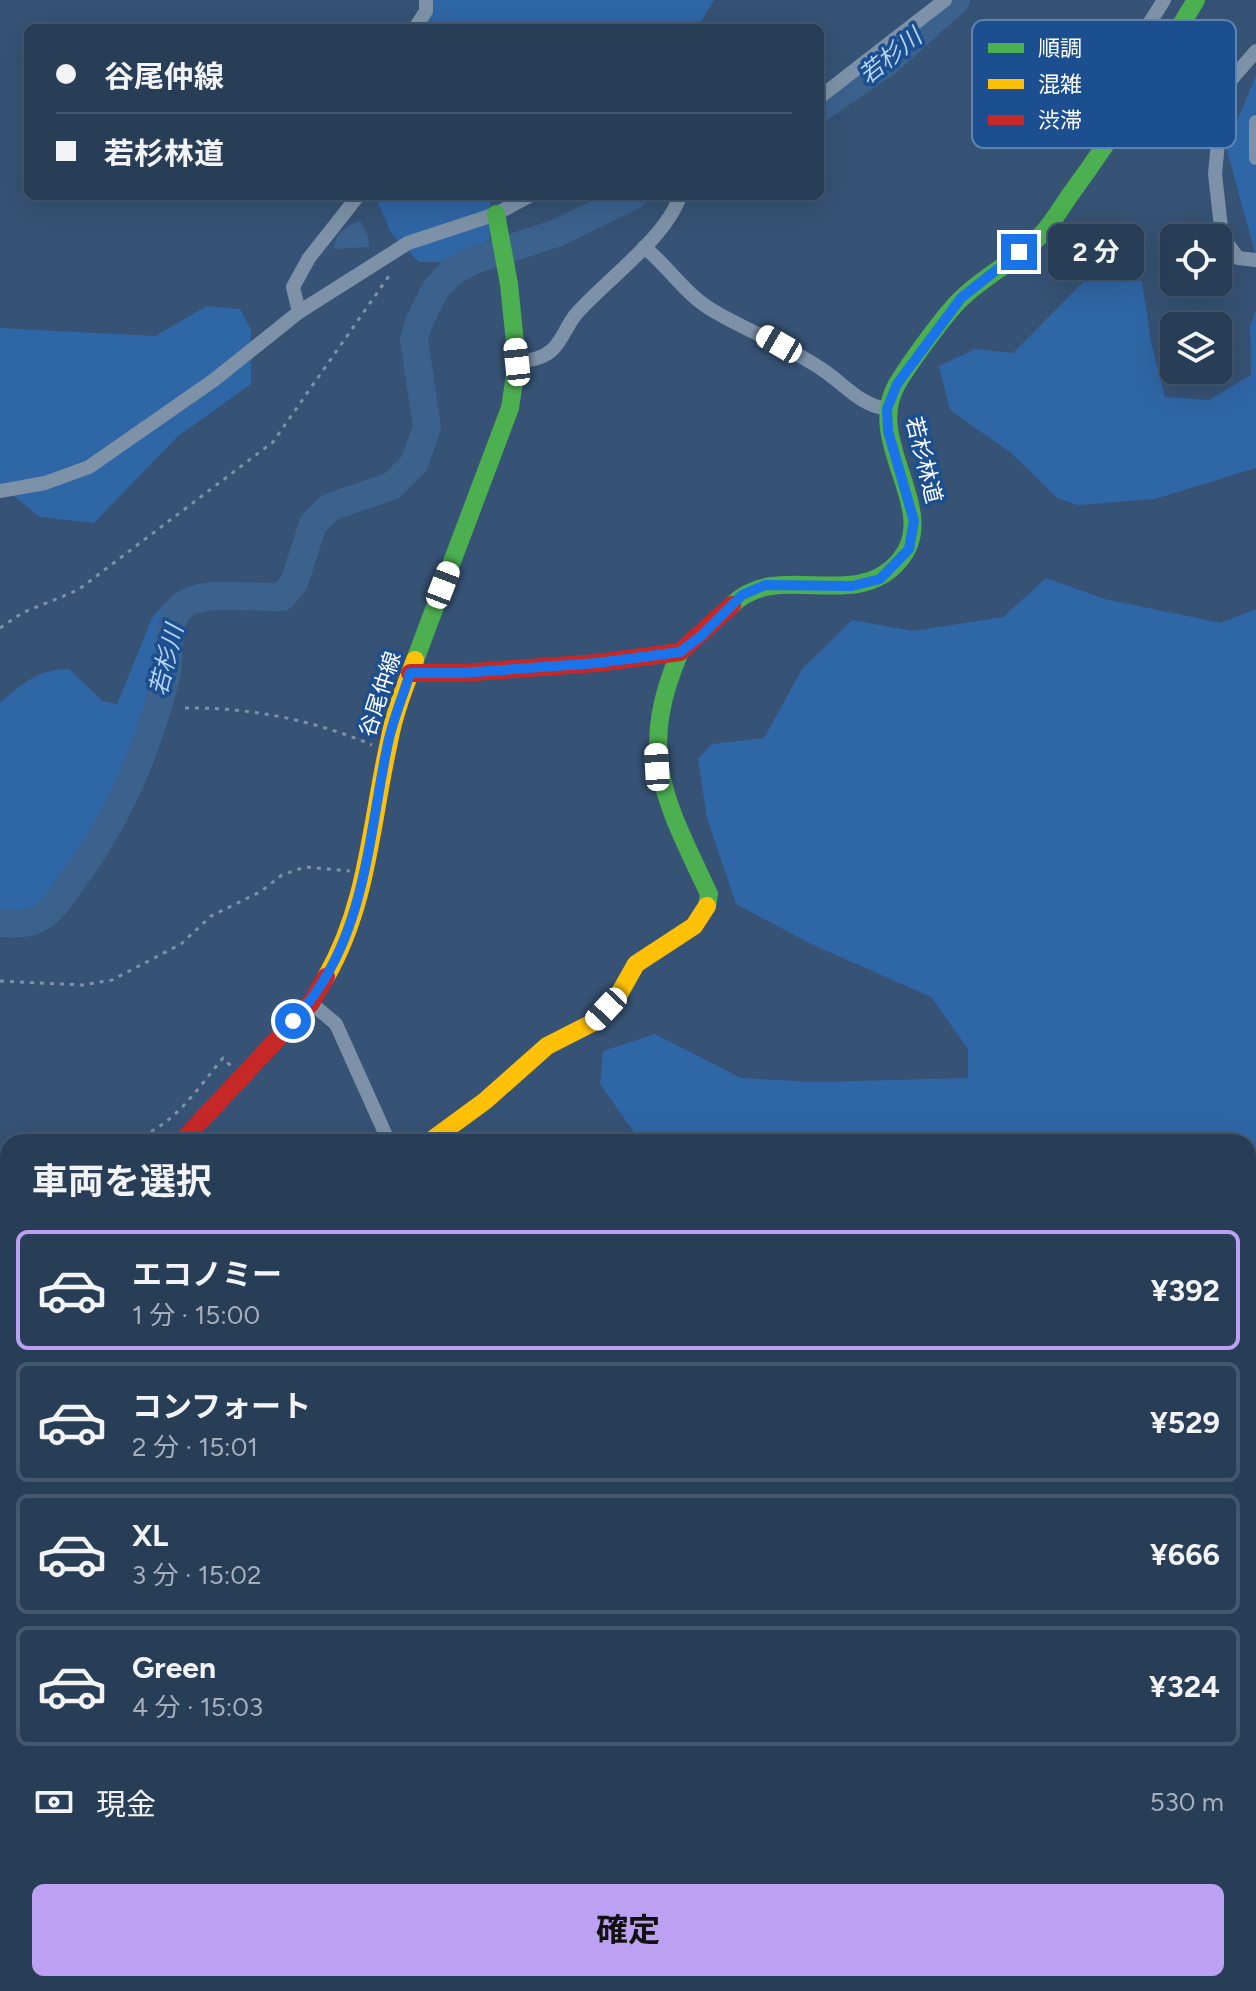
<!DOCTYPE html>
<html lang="ja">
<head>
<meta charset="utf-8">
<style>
  body { margin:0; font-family:Figtree,"Noto Sans JP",sans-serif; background:#30455d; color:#f1f3f6; height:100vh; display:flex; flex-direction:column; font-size:30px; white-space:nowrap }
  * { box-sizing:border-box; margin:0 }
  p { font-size:26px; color:#a5aeba }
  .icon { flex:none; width:44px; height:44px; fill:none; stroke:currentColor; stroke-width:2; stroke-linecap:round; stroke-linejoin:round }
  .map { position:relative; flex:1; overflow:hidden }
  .sheet { position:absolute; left:0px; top:1134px; width:1256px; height:858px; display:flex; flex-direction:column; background:#283e57; border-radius:24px 24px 0 0; box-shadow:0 8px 32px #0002,0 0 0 2px #44576d }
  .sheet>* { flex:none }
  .guide { position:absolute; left:24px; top:24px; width:800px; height:176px; border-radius:12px; box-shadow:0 8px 32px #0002,0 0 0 2px #44576d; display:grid; align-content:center; height:176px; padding:0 32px; background:#283e57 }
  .tools { position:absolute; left:1160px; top:224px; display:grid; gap:16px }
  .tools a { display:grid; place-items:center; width:72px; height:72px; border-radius:12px; background:#283e57; box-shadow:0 8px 32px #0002,0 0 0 2px #44576d; font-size:40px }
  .end { position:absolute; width:36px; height:36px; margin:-18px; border:10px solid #1a73e8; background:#fff; box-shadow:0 0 0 4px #fff }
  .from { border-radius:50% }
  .bubble { position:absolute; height:56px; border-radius:12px; background:#283e57; box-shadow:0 8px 32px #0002,0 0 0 2px #44576d; font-size:26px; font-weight:700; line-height:56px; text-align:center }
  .car { position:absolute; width:24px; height:48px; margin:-24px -12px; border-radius:10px; box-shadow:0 0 6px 2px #0007; background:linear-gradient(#fff 24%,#345 0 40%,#fff 0 76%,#345 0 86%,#fff 0) }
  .guide b { display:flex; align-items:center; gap:28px; height:76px; font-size:30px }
  .guide b+b { border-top:2px solid #44576d }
  .guide i { width:20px; height:20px; background:#f1f3f6 }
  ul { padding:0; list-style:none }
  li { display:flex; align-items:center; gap:24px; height:120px; margin:0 16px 12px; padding:0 16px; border:4px solid #44576d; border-radius:12px }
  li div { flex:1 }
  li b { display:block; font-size:30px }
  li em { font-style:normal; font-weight:700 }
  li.on { border-color:#bca0f2 }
  li>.icon { width:72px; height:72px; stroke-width:1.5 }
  h2 { padding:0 32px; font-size:36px; line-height:96px }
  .pay { display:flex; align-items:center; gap:20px; height:88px; padding:0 32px; font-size:30px }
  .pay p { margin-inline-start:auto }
  .action { display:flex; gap:16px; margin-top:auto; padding:16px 32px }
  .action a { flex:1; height:92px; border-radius:12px; background:#bca0f2; color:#111; font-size:32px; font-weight:700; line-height:92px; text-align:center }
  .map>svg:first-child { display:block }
  .green { fill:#2f66a5 }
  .water { fill:#3b618d }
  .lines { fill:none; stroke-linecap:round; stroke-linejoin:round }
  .river { stroke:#3b618d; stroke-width:28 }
  .path { stroke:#7d92a8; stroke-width:3; stroke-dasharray:4 6; stroke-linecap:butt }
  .lane { stroke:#7d92a8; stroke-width:7 }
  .street { stroke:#7d92a8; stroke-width:14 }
  .fast { stroke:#4caf50; stroke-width:18 }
  .slow { stroke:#ffc107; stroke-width:18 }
  .jam { stroke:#c62828; stroke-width:18 }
  .route { stroke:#1a73e8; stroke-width:10 }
  .labels { text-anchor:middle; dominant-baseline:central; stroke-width:7; stroke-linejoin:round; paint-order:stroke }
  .street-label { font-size:22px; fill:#fff; stroke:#1b4f8f }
  .water-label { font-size:24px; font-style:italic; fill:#b5d3f5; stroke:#1b4f8f }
  .key { fill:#1b4f8f; stroke:#5f84b1; stroke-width:2 }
  .key-label { font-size:22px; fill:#fff }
</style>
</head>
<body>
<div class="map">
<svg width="1256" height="1991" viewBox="0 0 1256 1991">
  <rect width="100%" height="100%" fill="#365274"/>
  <path class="green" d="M434 0H714L697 28H417Z
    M1256 76V256L1226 147Z
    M375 196H490V239L446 262H419L391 233Z
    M1106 259 1142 282 1151 341 1165 397 1209 400 1251 375 1250 325 1256 310V468L1155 499 1078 505 1057 498 1011 453 950 410 939 366 975 349 1013 353Z
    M207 306 240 309 251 330V384L177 437 94 523 40 517 0 485V328L155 336Z
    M1046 578 1105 599 1221 623 1256 609V1943L1248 1947V1142H641L600 1084 603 1051 655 1034 741 1078 815 1082 968 1078V1049L931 997 811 944 736 904 707 818 698 759 712 744 764 738 802 669 852 620 913 631 1003 617Z
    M165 603 180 659 124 820 22 937H0V703C22 684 38 669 69 669L103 701 117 704 152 618Z
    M772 1984H1172L1161 1991H766Z"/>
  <path class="water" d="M360 221 368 235 369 247 334 249C335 234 346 225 360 221Z"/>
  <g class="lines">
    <path class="river" d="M820 108 887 62 956 0
      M0 923C14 924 29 925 41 917 52 911 62 895 69 885 116 824 147 752 166 677 171 657 165 622 181 607 201 588 255 599 282 597L294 583 313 524 330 507 392 486 414 464 427 427 414 340 419 322 435 290 451 272 474 260 557 233 633 196"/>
    <path class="path" d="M0 628 22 613 78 590 273 442 391 273
      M185 708C248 707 314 720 372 745
      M0 981 82 985 112 980 181 944 211 916 260 892 282 875 305 867 350 871
      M142 1136C178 1120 198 1088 223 1058L231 1066
      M640 1142V1140
      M1248 1974 1256 1969
      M295 1984 322 1991
      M405 1984 415 1991
      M366 1991 402 1984
      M650 1991V1984
      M1236 1991 1240 1984"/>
    <path class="lane" d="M0 1545 8 1547"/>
    <path class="street" d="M415 28 426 11V0
      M1256 51 1223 89 1215 174 1222 236 1238 258 1256 260
      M820 97 945 0
      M1256 122V158
      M1107 144 1090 126V106L1095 97 1126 60 1164 0
      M644 247C668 266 685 294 712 310 747 331 786 345 820 368 844 383 857 404 887 409
      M299 312 293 287 309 258 358 196
      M517 362C530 360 542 359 552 350 563 340 567 324 577 313 606 280 666 238 680 196
      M0 491 45 483 89 467 214 380 299 312 408 243 496 214 529 196
      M311 1003 336 1024 389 1142
      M0 1581 8 1582
      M736 1984 746 1991"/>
    <path class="fast" d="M732 605C778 559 855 613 899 561 943 511 863 443 897 384 909 364 947 311 963 297 986 275 1017 260 1039 237 1053 223 1063 204 1075 188 1119 128 1157 64 1196 0
      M680 652C636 754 665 800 709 894L707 906
      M415 660 510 408 517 362 509 284 496 214"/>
    <path class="slow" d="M326 977C368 904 371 822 389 742 394 714 405 686 415 660
      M429 1142 485 1101 547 1046 594 1022 618 996 636 964 694 926 707 906
      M0 1337 8 1329"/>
    <path class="jam" d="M410 673H461L597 663 680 652 732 605
      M181 1142 311 1003 326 977"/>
  </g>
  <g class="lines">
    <path class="route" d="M293 1021C366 943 367 842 388 743 393 719 403 696 410 673H461L597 663 680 652 701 636 742 595 765 585 852 586 880 579 909 549 914 521 888 431 887 409 897 384 961 298 1019 252"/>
  </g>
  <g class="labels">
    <g class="street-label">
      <text transform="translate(924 460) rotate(76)">若杉林道</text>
      <text transform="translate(380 694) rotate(-72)">谷尾仲線</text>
    </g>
    <g class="water-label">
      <text transform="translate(890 56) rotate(-39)">若杉川</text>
      <text transform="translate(166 660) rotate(-76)">若杉川</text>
    </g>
  </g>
  <rect x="972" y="20" width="264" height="128" rx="12" class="key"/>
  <rect x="988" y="43" width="36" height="10" fill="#4caf50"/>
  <rect x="988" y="79" width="36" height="10" fill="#ffc107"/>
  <rect x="988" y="115" width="36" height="10" fill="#c62828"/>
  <g class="key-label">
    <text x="1038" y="56">順調</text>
    <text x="1038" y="92">混雑</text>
    <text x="1038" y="128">渋滞</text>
  </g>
</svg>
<div class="tools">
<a><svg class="icon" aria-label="locate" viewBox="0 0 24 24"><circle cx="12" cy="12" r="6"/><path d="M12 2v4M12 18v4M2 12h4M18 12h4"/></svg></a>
<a><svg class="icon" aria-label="layers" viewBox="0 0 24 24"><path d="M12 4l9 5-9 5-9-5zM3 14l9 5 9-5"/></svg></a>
</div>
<i class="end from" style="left:293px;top:1021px"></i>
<i class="end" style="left:1019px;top:252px"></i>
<div class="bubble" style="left:1048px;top:224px;width:96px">2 分</div>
<i class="car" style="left:779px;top:344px;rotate:300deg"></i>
<i class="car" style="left:517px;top:362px;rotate:354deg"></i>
<i class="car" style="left:443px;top:585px;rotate:21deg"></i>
<i class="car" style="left:657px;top:767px;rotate:357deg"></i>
<i class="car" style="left:606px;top:1009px;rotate:223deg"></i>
<div class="guide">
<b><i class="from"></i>谷尾仲線</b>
<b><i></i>若杉林道</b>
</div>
<section class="sheet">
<h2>車両を選択</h2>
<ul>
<li class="on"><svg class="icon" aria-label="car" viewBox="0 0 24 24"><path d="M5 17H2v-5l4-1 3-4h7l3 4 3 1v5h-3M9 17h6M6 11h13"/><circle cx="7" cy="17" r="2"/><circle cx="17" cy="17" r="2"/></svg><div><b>エコノミー</b><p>1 分 · 15:00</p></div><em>¥392</em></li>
<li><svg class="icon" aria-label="car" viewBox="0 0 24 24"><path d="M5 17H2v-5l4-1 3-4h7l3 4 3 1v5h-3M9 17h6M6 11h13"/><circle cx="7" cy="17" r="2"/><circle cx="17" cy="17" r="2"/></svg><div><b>コンフォート</b><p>2 分 · 15:01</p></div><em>¥529</em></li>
<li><svg class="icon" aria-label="car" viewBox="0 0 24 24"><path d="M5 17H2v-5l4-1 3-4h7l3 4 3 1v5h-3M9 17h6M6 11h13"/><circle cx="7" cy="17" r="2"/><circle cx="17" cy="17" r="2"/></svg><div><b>XL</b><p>3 分 · 15:02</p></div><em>¥666</em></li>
<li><svg class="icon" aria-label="car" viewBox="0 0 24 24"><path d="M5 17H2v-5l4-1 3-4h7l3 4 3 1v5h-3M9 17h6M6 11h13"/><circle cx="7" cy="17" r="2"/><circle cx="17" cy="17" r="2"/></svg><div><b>Green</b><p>4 分 · 15:03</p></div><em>¥324</em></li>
</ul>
<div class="pay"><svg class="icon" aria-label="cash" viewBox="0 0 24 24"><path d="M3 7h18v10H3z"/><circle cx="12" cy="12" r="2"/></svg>現金<p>530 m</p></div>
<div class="action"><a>確定</a></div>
</section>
</div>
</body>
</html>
